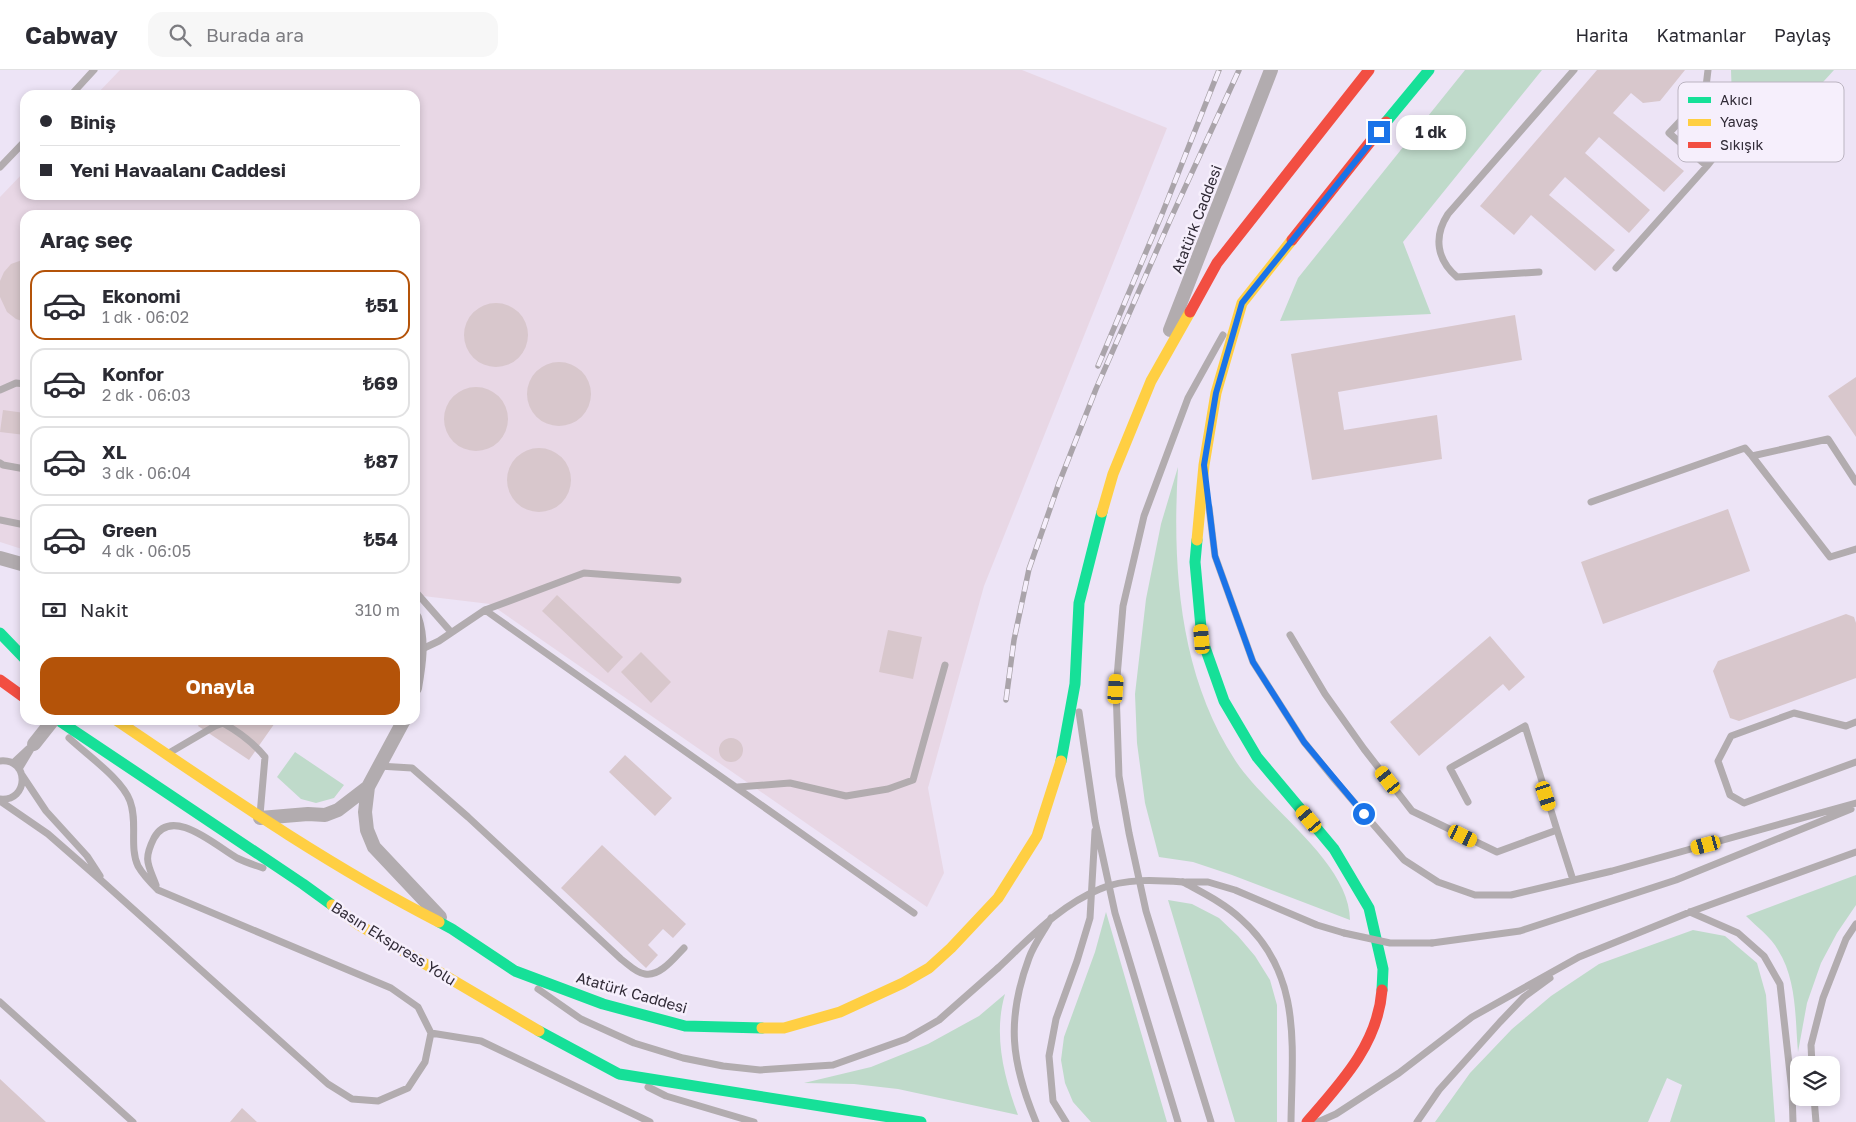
<!DOCTYPE html>
<html lang="tr">
<head>
<meta charset="utf-8">
<style>
  body { margin:0; font-family:"Golos Text",sans-serif; background:#f7f7f7; color:#2b2b33; height:100vh; display:flex; flex-direction:column; font-size:19px; white-space:nowrap }
  * { box-sizing:border-box; margin:0 }
  p { font-size:16px; color:#7c7c81 }
  .icon { flex:none; width:28px; height:28px; fill:none; stroke:currentColor; stroke-width:2; stroke-linecap:round; stroke-linejoin:round }
  .map { position:relative; flex:1; overflow:hidden }
  .panel { position:absolute; left:20px; top:140px; width:400px; height:515px; display:flex; flex-direction:column; background:#fff; border-radius:15px; box-shadow:0 2px 8px #0003 }
  .panel>* { flex:none }
  .top-card { position:absolute; left:20px; top:20px; width:400px; height:110px; border-radius:15px; box-shadow:0 2px 8px #0003; display:grid; align-content:center; height:110px; padding:0 20px; background:#fff }
  .buttons { position:absolute; left:1790px; top:986px; display:grid; gap:10px }
  .buttons a { display:grid; place-items:center; width:50px; height:50px; border-radius:10px; background:#fff; box-shadow:0 2px 8px #0003; font-size:25px }
  .end { position:absolute; width:22px; height:22px; margin:-11px; border:6px solid #1a73e8; background:#fff; box-shadow:0 0 0 2px #fff }
  .from { border-radius:50% }
  .bubble { position:absolute; height:35px; border-radius:15px; background:#fff; box-shadow:0 2px 8px #0003; font-size:16px; font-weight:700; line-height:35px; text-align:center }
  .car { position:absolute; width:15px; height:30px; margin:-15px -8px; border-radius:6px; box-shadow:0 0 4px 1px #0007; background:linear-gradient(#f5c518 24%,#345 0 40%,#f5c518 0 76%,#345 0 86%,#f5c518 0) }
  .top-card b { display:flex; align-items:center; gap:18px; height:48px; font-size:19px }
  .top-card b+b { border-top:1px solid #e1e1e2 }
  .top-card i { width:12px; height:12px; background:#2b2b33 }
  ul { padding:0; list-style:none }
  li { display:flex; align-items:center; gap:15px; height:70px; margin:0 10px 8px; padding:0 10px; border:2px solid #e1e1e2; border-radius:15px }
  li div { flex:1 }
  li b { display:block; font-size:19px }
  li em { font-style:normal; font-weight:700 }
  li.current { border-color:#b45309 }
  li>.icon { width:45px; height:45px; stroke-width:1.5 }
  h2 { padding:0 20px; font-size:22px; line-height:60px }
  .pay { display:flex; align-items:center; gap:12px; height:55px; padding:0 20px; font-size:19px }
  .pay p { margin-inline-start:auto }
  .primary-button { display:flex; gap:10px; margin-top:auto; padding:10px 20px }
  .primary-button a { flex:1; height:58px; border-radius:15px; background:#b45309; color:#fff; font-size:20px; font-weight:700; line-height:58px; text-align:center }
  header { display:flex; align-items:center; gap:30px; box-sizing:border-box; height:70px; padding:0 25px; background:#fff; border-bottom:1px solid #e1e1e2 }
  header strong { font-size:24px }
  nav { display:flex; gap:28px; margin-inline-start:auto; font-size:18px }
  .search { width:350px; height:45px; background:#f7f7f7; display:flex; align-items:center; gap:12px; box-sizing:border-box; padding:0 18px; border-radius:15px; color:#7c7c81; font-size:19px }
  .map>svg:first-child { display:block }
  .industrial { fill:#e8d7e5 }
  .green { fill:#bfdaca }
  .building { fill:#d8c7cc }
  .lines { fill:none; stroke-linecap:round; stroke-linejoin:round }
  .lane { stroke:#b2acaf; stroke-width:7 }
  .street { stroke:#b2acaf; stroke-width:14 }
  .fast { stroke:#16e098; stroke-width:11 }
  .slow { stroke:#ffcf43; stroke-width:11 }
  .jam { stroke:#f24e42; stroke-width:11 }
  .rail-casing { stroke:#aaa4aa; stroke-width:5.5 }
  .rail { stroke:#f6effc; stroke-width:4; stroke-dasharray:11; stroke-linecap:butt }
  .lane-bridge { stroke:#b2acaf; stroke-width:7 }
  .street-bridge { stroke:#b2acaf; stroke-width:14 }
  .route { stroke:#1a73e8; stroke-width:6 }
  .labels { text-anchor:middle; dominant-baseline:central; stroke-width:5; stroke-linejoin:round; paint-order:stroke }
  .street-label { font-size:15px; fill:#312b37; stroke:#f6effc }
  .key { fill:#f6effc; stroke:#bbb4c1; stroke-width:1 }
  .key-label { font-size:14px; fill:#312b37 }
</style>
</head>
<body>
<header>
<strong>Cabway</strong>
<div class="search"><svg class="icon" aria-label="search" viewBox="0 0 24 24"><circle cx="10" cy="10" r="6"/><path d="M15 15l6 6"/></svg>Burada ara</div>
<nav><a>Harita</a><a>Katmanlar</a><a>Paylaş</a></nav>
</header>
<div class="map">
<svg width="1856" height="1052" viewBox="0 0 1856 1052">
  <rect width="100%" height="100%" fill="#ede4f6"/>
  <path class="industrial" d="M120 0H1022L1167 58 984 516 928 718 944 803 927 837 490 534 415 525V145H25V480L0 472V127L25 101V125H415V25H96Z"/>
  <path class="green" d="M1465 0H1542L1403 172 1431 244 1280 251 1298 208Z
    M1731 0H1834L1772 68 1732 30Z
    M1178 397C1172 496 1179 604 1235 690 1265 737 1350 792 1350 850L1232 805 1193 792 1159 787 1145 733 1137 673 1135 624 1146 529 1161 454Z
    M295 682 344 715 334 728 316 733 301 729 277 707Z
    M1856 805V835L1837 863 1821 893 1807 933 1798 982C1795 948 1797 910 1778 880 1771 867 1757 857 1746 846Z
    M1168 830 1192 834 1219 848 1238 866 1255 886 1270 910 1277 935V1052H1235Z
    M1106 842 1167 1052H1091L1073 1032 1065 1013 1061 990 1064 967 1095 882Z
    M1693 860 1725 866 1757 893 1766 925 1775 1052H1670L1682 1015 1667 1008 1648 1052H1435L1470 1003 1512 959 1551 926 1599 894Z
    M1005 924C993 965 1004 1007 1018 1045L898 1019 854 1014 804 1013 871 997 928 974 979 946Z"/>
  <path class="building" d="M1597 0H1685L1660 31 1643 33 1631 23 1613 43 1684 101 1664 122 1599 67 1585 83 1650 140 1629 163 1565 107 1549 125 1615 180 1595 201 1531 145 1514 165 1480 136Z
    M25 189V252L16 249 7 242 0 227V211L4 202 11 194Z
    M464 265a32 32 0 1 1 64 0a32 32 0 1 1-64 0Z
    M1515 245 1522 290 1338 322 1344 360 1437 345 1442 389 1312 410 1291 284Z
    M527 324a32 32 0 1 1 64 0a32 32 0 1 1-64 0Z
    M1856 307V367L1828 326Z
    M444 349a32 32 0 1 1 64 0a32 32 0 1 1-64 0Z
    M3 340 25 343V365L0 362Z
    M507 410a32 32 0 1 1 64 0a32 32 0 1 1-64 0Z
    M1728 439 1750 501 1603 554 1581 492Z
    M557 525 623 587 608 603 542 541Z
    M1846 544 1854 547 1856 553V608L1739 651 1730 648 1713 601 1718 591Z
    M888 560 922 567 913 609 879 602Z
    M1490 566 1525 607 1509 621 1503 614 1419 686 1390 652Z
    M641 582 671 612 651 633 621 602Z
    M202 650H277L249 690 198 656Z
    M719 680a12 12 0 1 1 24 0a12 12 0 1 1-24 0Z
    M625 685 672 728 655 746 609 702Z
    M602 775 686 854 673 868 663 859 648 875 658 885 646 898 561 818Z
    M0 1009 46 1052H0Z
    M242 1038 257 1052H230Z"/>
  <g class="lines">
    <path class="lane" d="M71 25 94 0
      M1705 25 1669 63 1707 96
      M0 97 25 71
      M1616 198 1707 96 1739 55 1705 25 1708 0
      M1539 202 1457 207C1437 190 1433 167 1448 144L1574 0
      M0 320 16 313 25 314
      M1752 386 1830 487 1856 479
      M0 393 3 395 25 399
      M1591 432 1745 378 1752 386 1828 369 1856 412
      M1209 437 1215 486 1253 592 1304 672 1334 709 1404 790 1438 812 1475 825H1511L1612 801 1856 733
      M0 450 25 455
      M415 521 451 562
      M485 540 914 843
      M1290 565 1325 624 1364 679 1412 741 1497 782 1557 760 1573 810
      M420 580 439 571 485 540 584 503 678 510
      M1079 642 1095 751 1115 843 1178 1052
      M1856 652 1846 656 1794 643 1731 666 1718 691 1730 725 1744 733 1856 692
      M169 683 215 656 223 653C239 662 253 672 265 687L260 745
      M0 691C30 688 29 732 0 729
      M13 693 28 679
      M379 696 412 698 468 747 621 889C628 894 636 903 645 904 660 907 675 887 684 878
      M19 699 34 674
      M22 705 46 741 87 786 100 806
      M738 717 790 713 846 726 888 719 913 710 945 595
      M0 731 48 764 104 813 328 1014 352 1029 378 1031 408 1018 425 992 431 963 418 937 391 918 158 820C151 813 143 805 138 796 129 777 138 752 130 731 122 709 87 685 69 668
      M1468 732 1450 698 1525 656 1557 760
      M1183 812C1203 823 1224 833 1241 849 1303 904 1292 977 1291 1052
      M1186 812H1208L1235 820 1317 855 1344 863
      M156 815C148 794 143 790 154 768 172 735 217 777 237 788 245 792 254 795 263 798
      M1690 842 1738 863 1764 886 1780 914 1792 1021 1793 1052
      M1432 873 1520 861 1676 810 1851 739
      M538 919 581 949 634 973 683 988 723 996 760 1000 833 995 906 969 939 950 998 898
      M0 932 133 1052
      M431 963 481 971 650 1052
      M1812 995 1811 975 1823 928 1846 869 1856 854
      M648 1017 666 1026 754 1052
      M1814 1028 1816 1052
      M1066 1052 1053 1031 1049 986 1056 949 1077 891 1090 848 1095 761
      M1211 1052 1146 841 1129 763 1119 706 1116 619 1123 536 1144 446 1188 328 1223 265
      M1318 1052 1336 1044 1399 1003 1472 947 1579 887 1690 842 1856 782
      M1417 1052 1439 1020 1500 952 1524 927 1550 908"/>
    <path class="street" d="M1170 260 1271 0
      M0 488 25 495
      M415 548C423 571 419 595 415 618
      M404 650 368 717 365 742 367 760 374 777 440 847
      M260 748 308 744 325 745 338 740 368 717"/>
    <path class="fast" d="M1386 52 1429 0
      M1197 470 1195 492 1202 569 1224 631 1257 687 1334 779 1369 838 1383 899 1382 920
      M0 563 24 588
      M58 650 303 814 332 835
      M1061 691 1075 614 1079 533 1102 442
      M439 852 452 859 515 901 603 934 685 956 762 958
      M539 961 619 1004 921 1052"/>
    <path class="slow" d="M1102 442 1113 404 1151 311 1190 242
      M1197 470 1204 395 1216 323 1242 233 1292 170
      M116 650C221 721 326 794 439 852
      M332 835 359 855 539 961
      M762 958H784L840 942 903 913 929 898 951 878 998 828 1037 766 1061 691"/>
    <path class="jam" d="M1292 170 1386 52
      M1190 242 1217 193 1369 0
      M0 610 25 628
      M1307 1052C1341 1013 1378 974 1382 920"/>
    <g class="rail-casing">
      <path id="rail" d="M1098 296 1162 144 1219 0
        M1006 630 1014 570 1029 499 1059 413 1096 319 1171 148 1239 0"/>
    </g>
    <use href="#rail" class="rail"/>
    <path class="lane-bridge" d="M1344 863 1390 873H1432
      M998 898C1029 869 1060 835 1100 819 1125 808 1157 810 1183 812
      M1036 1052C1011 992 1006 950 1029 888 1034 874 1044 861 1051 848"/>
    <path class="street-bridge" d="M34 674 53 650"/>
  </g>
  <g class="lines">
    <path class="route" d="M1364 744 1304 672 1253 592 1215 486 1204 395 1216 323 1242 233 1379 62"/>
  </g>
  <g class="labels">
    <g class="street-label">
      <text transform="translate(1196 149) rotate(-69)">Atatürk Caddesi</text>
      <text transform="translate(394 873) rotate(32)">Basın Ekspress Yolu</text>
      <text transform="translate(632 922) rotate(16)">Atatürk Caddesi</text>
    </g>
  </g>
  <rect x="1678" y="12" width="166" height="80" rx="8" class="key"/>
  <rect x="1688" y="27" width="23" height="6" fill="#16e098"/>
  <rect x="1688" y="49" width="23" height="7" fill="#ffcf43"/>
  <rect x="1688" y="72" width="23" height="6" fill="#f24e42"/>
  <g class="key-label">
    <text x="1720" y="35">Akıcı</text>
    <text x="1720" y="57">Yavaş</text>
    <text x="1720" y="80">Sıkışık</text>
  </g>
</svg>
<div class="buttons">
<a><svg class="icon" aria-label="layers" viewBox="0 0 24 24"><path d="M12 4l9 5-9 5-9-5zM3 14l9 5 9-5"/></svg></a>
</div>
<i class="end from" style="left:1364px;top:744px"></i>
<i class="end" style="left:1379px;top:62px"></i>
<div class="bubble" style="left:1396px;top:45px;width:70px">1 dk</div>
<i class="car" style="left:1202px;top:569px;rotate:355deg"></i>
<i class="car" style="left:1116px;top:619px;rotate:4deg"></i>
<i class="car" style="left:1388px;top:710px;rotate:322deg"></i>
<i class="car" style="left:1546px;top:726px;rotate:162deg"></i>
<i class="car" style="left:1309px;top:749px;rotate:320deg"></i>
<i class="car" style="left:1463px;top:766px;rotate:116deg"></i>
<i class="car" style="left:1706px;top:775px;rotate:255deg"></i>
<div class="top-card">
<b><i class="from"></i>Biniş</b>
<b><i></i>Yeni Havaalanı Caddesi</b>
</div>
<section class="panel">
<h2>Araç seç</h2>
<ul>
<li class="current"><svg class="icon" aria-label="car" viewBox="0 0 24 24"><path d="M5 17H2v-5l4-1 3-4h7l3 4 3 1v5h-3M9 17h6M6 11h13"/><circle cx="7" cy="17" r="2"/><circle cx="17" cy="17" r="2"/></svg><div><b>Ekonomi</b><p>1 dk · 06:02</p></div><em>₺51</em></li>
<li><svg class="icon" aria-label="car" viewBox="0 0 24 24"><path d="M5 17H2v-5l4-1 3-4h7l3 4 3 1v5h-3M9 17h6M6 11h13"/><circle cx="7" cy="17" r="2"/><circle cx="17" cy="17" r="2"/></svg><div><b>Konfor</b><p>2 dk · 06:03</p></div><em>₺69</em></li>
<li><svg class="icon" aria-label="car" viewBox="0 0 24 24"><path d="M5 17H2v-5l4-1 3-4h7l3 4 3 1v5h-3M9 17h6M6 11h13"/><circle cx="7" cy="17" r="2"/><circle cx="17" cy="17" r="2"/></svg><div><b>XL</b><p>3 dk · 06:04</p></div><em>₺87</em></li>
<li><svg class="icon" aria-label="car" viewBox="0 0 24 24"><path d="M5 17H2v-5l4-1 3-4h7l3 4 3 1v5h-3M9 17h6M6 11h13"/><circle cx="7" cy="17" r="2"/><circle cx="17" cy="17" r="2"/></svg><div><b>Green</b><p>4 dk · 06:05</p></div><em>₺54</em></li>
</ul>
<div class="pay"><svg class="icon" aria-label="cash" viewBox="0 0 24 24"><path d="M3 7h18v10H3z"/><circle cx="12" cy="12" r="2"/></svg>Nakit<p>310 m</p></div>
<div class="primary-button"><a>Onayla</a></div>
</section>
</div>
</body>
</html>
